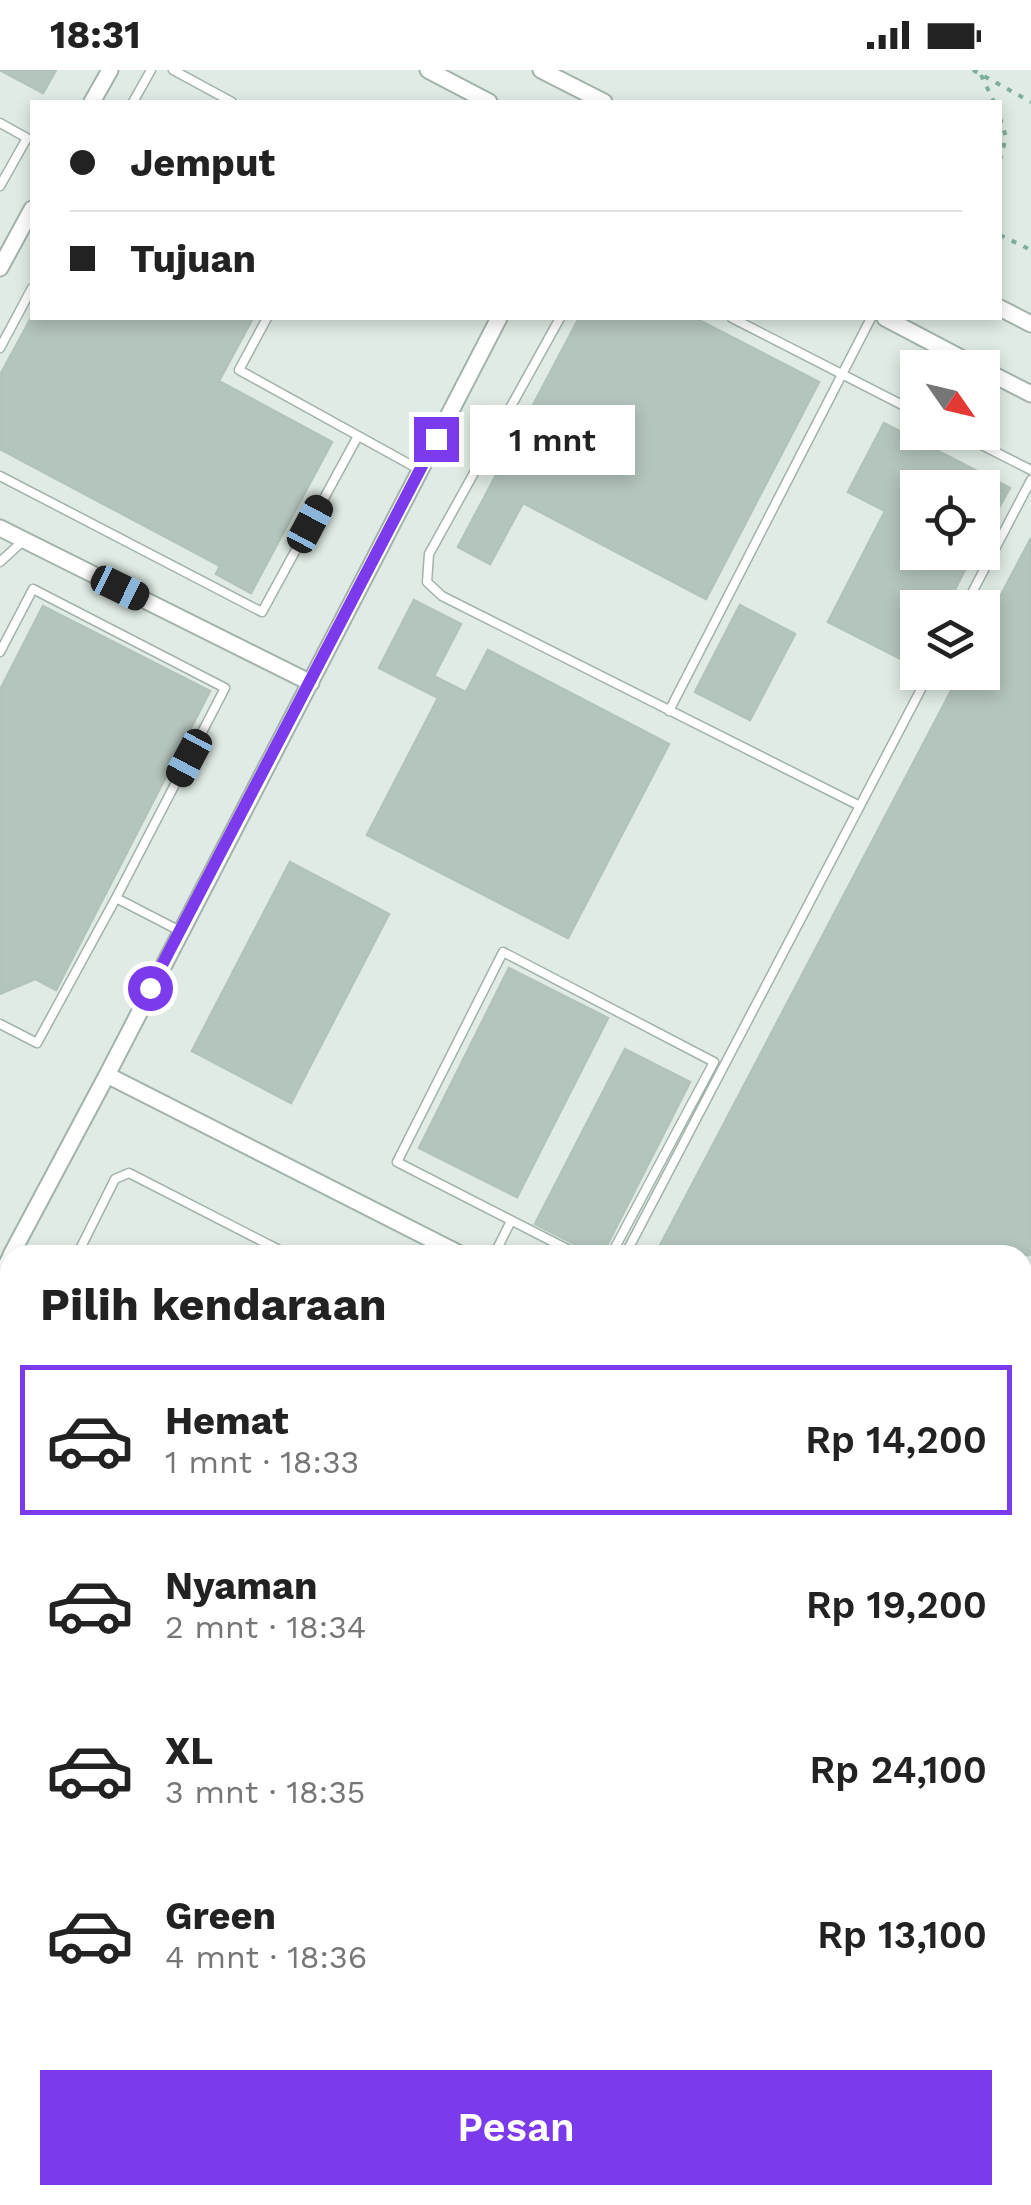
<!DOCTYPE html>
<html lang="id">
<head>
<meta charset="utf-8">
<style>
  body { margin:0; font-family:"Work Sans",sans-serif; background:#f2f2f2; color:#222; height:100vh; display:flex; flex-direction:column; font-size:38px; white-space:nowrap }
  * { box-sizing:border-box; margin:0 }
  p { font-size:32px; color:#767676 }
  .icon { flex:none; width:55px; height:55px; fill:none; stroke:currentColor; stroke-width:2; stroke-linecap:round; stroke-linejoin:round }
  .map { position:relative; flex:1; overflow:hidden }
  .details { position:absolute; left:0px; top:1175px; width:1032px; height:960px; display:flex; flex-direction:column; background:#fff; border-radius:30px 30px 0 0; box-shadow:0 5px 15px #0003 }
  .details>* { flex:none }
  .hud { position:absolute; left:30px; top:30px; width:972px; height:220px; border-radius:0px; box-shadow:0 5px 15px #0003; display:grid; align-content:center; height:220px; padding:0 40px; background:#fff }
  .needle { width:65px; rotate:124deg }
  .fabs { position:absolute; left:900px; top:280px; display:grid; gap:20px }
  .fabs a { display:grid; place-items:center; width:100px; height:100px; border-radius:0px; background:#fff; box-shadow:0 5px 15px #0003; font-size:50px }
  .end { position:absolute; width:45px; height:45px; margin:-22px; border:12px solid #7c3aed; background:#fff; box-shadow:0 0 0 5px #fff }
  .from { border-radius:50% }
  .bubble { position:absolute; height:70px; border-radius:0px; background:#fff; box-shadow:0 5px 15px #0003; font-size:32px; font-weight:600; line-height:70px; text-align:center }
  .car { position:absolute; width:30px; height:60px; margin:-30px -15px; border-radius:12px; box-shadow:0 0 8px 2px #0007; background:linear-gradient(#222 24%,#8ab4d8 0 40%,#222 0 76%,#8ab4d8 0 86%,#222 0) }
  .hud b { display:flex; align-items:center; gap:35px; height:95px; font-size:38px }
  .hud b+b { border-top:2px solid #e0e0e0 }
  .hud i { width:25px; height:25px; background:#222 }
  ul { padding:0; list-style:none }
  li { display:flex; align-items:center; gap:30px; height:150px; margin:0 20px 15px; padding:0 20px; border:5px solid transparent; border-radius:0px }
  li div { flex:1 }
  li b { display:block; font-size:38px }
  li em { font-style:normal; font-weight:600 }
  li.on { border-color:#7c3aed }
  li>.icon { width:90px; height:90px; stroke-width:1.5 }
  h2 { padding:0 40px; font-size:45px; line-height:120px }
  .cta { display:flex; gap:20px; margin-top:auto; padding:20px 40px }
  .cta a { flex:1; height:115px; border-radius:0px; background:#7c3aed; color:#fff; font-size:40px; font-weight:600; line-height:115px; text-align:center }
  .status { display:flex; justify-content:space-between; align-items:center; height:70px; padding:0 50px; background:#fff; direction:ltr }
  .status svg { height:28px; fill:currentColor }
  .map>svg:first-child { display:block }
  .building { fill:#b4c5bd; stroke:#b2c4ba; stroke-width:2.5 }
  .lines { fill:none; stroke-linecap:round; stroke-linejoin:round }
  .lane-casing { stroke:#a2b3aa; stroke-width:11 }
  .street-casing { stroke:#a2b3aa; stroke-width:19 }
  .path { stroke:#7fae9a; stroke-width:4; stroke-dasharray:5 8; stroke-linecap:butt }
  .lane { stroke:#fff; stroke-width:8 }
  .street { stroke:#fff; stroke-width:15 }
  .route { stroke:#7c3aed; stroke-width:12 }
</style>
</head>
<body>
<div class="status"><b>18:31</b><svg viewBox="0 0 49 12"><path d="M0 12V9h3v3zM5 12V6h3v6zM10 12V3h3v9zM15 12V0h3v12zM26 1h20v11H26zM47 4h2v5h-2z"/></svg></div>
<div class="map">
<svg width="1031" height="2135" viewBox="0 0 1031 2135">
  <rect width="100%" height="100%" fill="#dfebe4"/>
  <path class="building" d="M0 0H56L43 23Z
    M31 248H253L219 311 332 372 251 523 216 504 220 496 0 379V305Z
    M579 248H695L819 312 706 529 523 433 490 494 458 477Z
    M884 353 1010 418 982 467V418H918V482H974L946 537 937 532 935 538H918V571L907 592 828 552 885 441 848 422Z
    M1031 468V1185H655L961 602H982V561Z
    M414 530 461 554 434 606 466 622 488 580 669 674 568 868 367 765 438 628 379 598Z
    M740 535 795 564 750 650 695 622Z
    M43 536 210 621 56 920 35 909 0 924V620Z
    M290 792 389 844 291 1033 192 981Z
    M509 898 608 948 517 1127 419 1078Z
    M625 979 690 1012 602 1185H596L535 1154Z"/>
  <g class="lines">
    <g class="lane-casing">
      <path id="lane" d="M173 0 232 32
        M133 32 151 0
        M0 53 27 68 0 116
        M267 248 239 300 420 400
        M560 248 429 484 427 512 442 526 860 736
        M732 248 918 343
        M0 278 32 218
        M956 362 1031 400
        M0 406 262 542 358 366
        M0 492 24 470
        M964 538 1031 410
        M0 582 33 519 225 618 116 828 180 861
        M669 641 871 248
        M0 954 37 973 116 828
        M77 1185 115 1109 129 1103 289 1185
        M494 1185 511 1151
        M579 1185 397 1092 503 882 714 992 611 1185
        M625 1185 930 602
        M0 1340 10 1321
        M1022 1398 1031 1402
        M0 1410 10 1411
        M1022 1561 1031 1566
        M0 1623 10 1629
        M951 2125 971 2135"/>
    </g>
    <g class="street-casing">
      <path id="street" d="M428 0 489 32
        M541 0 604 32
        M92 32 110 0
        M0 198 32 139
        M1000 238 1031 254
        M885 248 980 298
        M982 299 1031 324
        M0 458 311 613
        M11 1185 107 1005
        M462 1185 107 1005 499 248
        M0 1207 10 1188
        M1022 1483 1031 1488
        M0 2032 10 2033
        M170 2125 187 2135"/>
    </g>
    <path class="path" d="M973 0 1031 32
      M981 5 994 32
      M1000 48 1006 67 1000 90
      M1000 165 1031 180
      M0 1658 10 1664
      M878 2125 896 2135"/>
    <use href="#lane" class="lane"/>
    <use href="#street" class="street"/>
  </g>
  <g class="lines">
    <path class="route" d="M150 918 436 369"/>
  </g>
</svg>
<div class="fabs">
<a><svg class="needle" viewBox="-14 -14 28 28"><path d="M0-13l5 13h-10z" fill="#e53935"/><path d="M0 13l5-13h-10z" fill="#767676"/></svg></a>
<a><svg class="icon" aria-label="locate" viewBox="0 0 24 24"><circle cx="12" cy="12" r="6"/><path d="M12 2v4M12 18v4M2 12h4M18 12h4"/></svg></a>
<a><svg class="icon" aria-label="layers" viewBox="0 0 24 24"><path d="M12 4l9 5-9 5-9-5zM3 14l9 5 9-5"/></svg></a>
</div>
<i class="end from" style="left:150px;top:918px"></i>
<i class="end" style="left:436px;top:369px"></i>
<div class="bubble" style="left:470px;top:335px;width:165px">1 mnt</div>
<i class="car" style="left:310px;top:454px;rotate:28deg"></i>
<i class="car" style="left:120px;top:518px;rotate:116deg"></i>
<i class="car" style="left:189px;top:688px;rotate:208deg"></i>
<div class="hud">
<b><i class="from"></i>Jemput</b>
<b><i></i>Tujuan</b>
</div>
<section class="details">
<h2>Pilih kendaraan</h2>
<ul>
<li class="on"><svg class="icon" aria-label="car" viewBox="0 0 24 24"><path d="M5 17H2v-5l4-1 3-4h7l3 4 3 1v5h-3M9 17h6M6 11h13"/><circle cx="7" cy="17" r="2"/><circle cx="17" cy="17" r="2"/></svg><div><b>Hemat</b><p>1 mnt · 18:33</p></div><em>Rp 14,200</em></li>
<li><svg class="icon" aria-label="car" viewBox="0 0 24 24"><path d="M5 17H2v-5l4-1 3-4h7l3 4 3 1v5h-3M9 17h6M6 11h13"/><circle cx="7" cy="17" r="2"/><circle cx="17" cy="17" r="2"/></svg><div><b>Nyaman</b><p>2 mnt · 18:34</p></div><em>Rp 19,200</em></li>
<li><svg class="icon" aria-label="car" viewBox="0 0 24 24"><path d="M5 17H2v-5l4-1 3-4h7l3 4 3 1v5h-3M9 17h6M6 11h13"/><circle cx="7" cy="17" r="2"/><circle cx="17" cy="17" r="2"/></svg><div><b>XL</b><p>3 mnt · 18:35</p></div><em>Rp 24,100</em></li>
<li><svg class="icon" aria-label="car" viewBox="0 0 24 24"><path d="M5 17H2v-5l4-1 3-4h7l3 4 3 1v5h-3M9 17h6M6 11h13"/><circle cx="7" cy="17" r="2"/><circle cx="17" cy="17" r="2"/></svg><div><b>Green</b><p>4 mnt · 18:36</p></div><em>Rp 13,100</em></li>
</ul>
<div class="cta"><a>Pesan</a></div>
</section>
</div>
</body>
</html>
